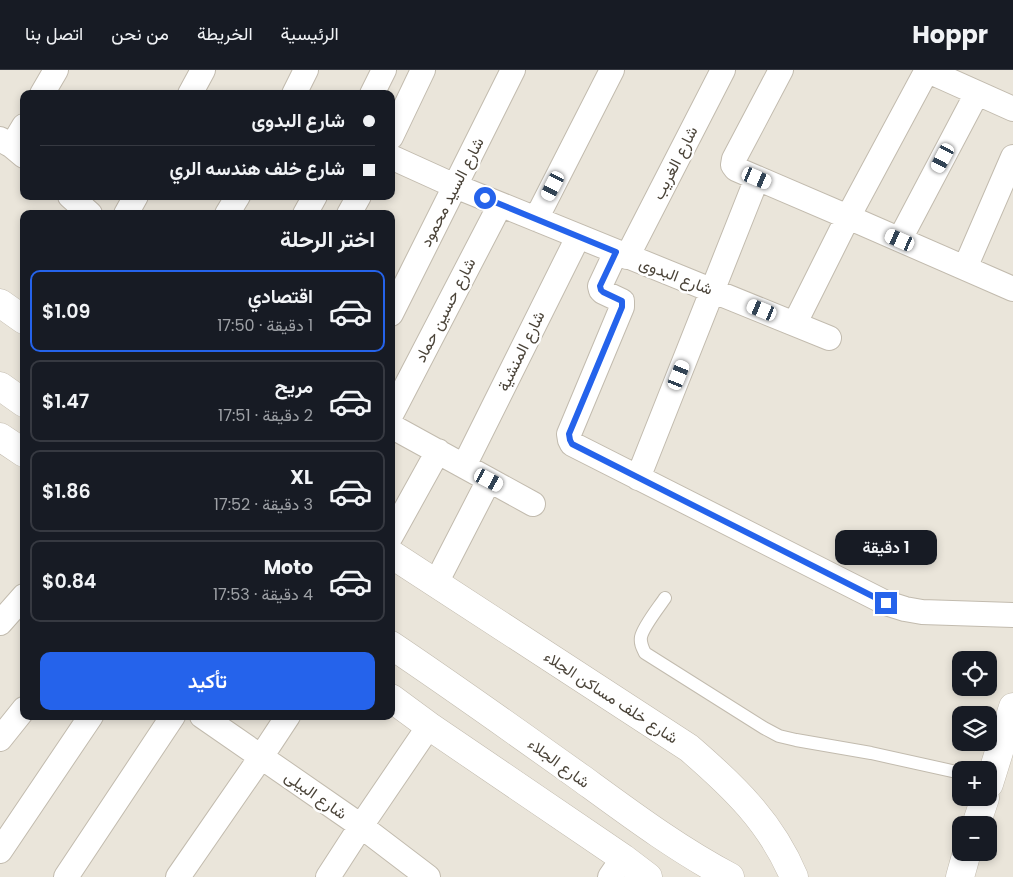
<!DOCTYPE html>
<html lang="ar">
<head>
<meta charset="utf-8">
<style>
  body { margin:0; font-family:Poppins,Vazirmatn,sans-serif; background:#20242c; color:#f1f3f6; direction:rtl; height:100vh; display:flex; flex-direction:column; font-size:19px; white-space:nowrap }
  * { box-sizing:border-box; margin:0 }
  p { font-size:16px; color:#9ea1a6 }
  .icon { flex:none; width:28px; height:28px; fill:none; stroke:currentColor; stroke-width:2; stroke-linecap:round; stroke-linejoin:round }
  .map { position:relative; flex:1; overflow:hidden; direction:ltr }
  .side { position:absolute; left:20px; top:140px; width:375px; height:510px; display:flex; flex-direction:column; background:#171b24; border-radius:10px; box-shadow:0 2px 8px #0003; direction:rtl }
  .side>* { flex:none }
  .guide { position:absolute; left:20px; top:20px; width:375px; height:110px; border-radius:10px; box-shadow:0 2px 8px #0003; direction:rtl; display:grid; align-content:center; height:110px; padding:0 20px; background:#171b24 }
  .buttons { position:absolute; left:952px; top:581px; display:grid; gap:10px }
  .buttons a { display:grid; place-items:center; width:45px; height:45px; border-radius:10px; background:#171b24; box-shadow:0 2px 8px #0003; font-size:25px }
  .end { position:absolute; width:22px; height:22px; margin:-11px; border:6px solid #2563eb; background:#fff; box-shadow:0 0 0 2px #fff }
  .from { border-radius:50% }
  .bubble { position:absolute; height:35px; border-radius:10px; background:#171b24; box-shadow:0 2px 8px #0003; font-size:16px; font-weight:600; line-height:35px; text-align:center; direction:rtl }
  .car { position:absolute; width:15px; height:30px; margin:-15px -8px; border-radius:6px; box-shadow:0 0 4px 1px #0007; background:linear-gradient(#fff 24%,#345 0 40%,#fff 0 76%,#345 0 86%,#fff 0) }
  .guide b { display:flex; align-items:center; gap:18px; height:48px; font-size:19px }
  .guide b+b { border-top:1px solid #363941 }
  .guide i { width:12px; height:12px; background:#f1f3f6 }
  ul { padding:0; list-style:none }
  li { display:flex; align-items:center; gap:15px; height:82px; margin:0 10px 8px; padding:0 10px; border:2px solid #363941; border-radius:10px }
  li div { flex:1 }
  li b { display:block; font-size:19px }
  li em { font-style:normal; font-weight:600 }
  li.current { border-color:#2563eb }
  li>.icon { width:45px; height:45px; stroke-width:1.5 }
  h2 { padding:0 20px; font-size:22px; line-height:60px }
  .button { display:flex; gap:10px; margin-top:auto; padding:10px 20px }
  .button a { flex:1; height:58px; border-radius:10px; background:#2563eb; color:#fff; font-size:20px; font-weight:600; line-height:58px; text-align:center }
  header { display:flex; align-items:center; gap:30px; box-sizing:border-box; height:70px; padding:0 25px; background:#171b24; border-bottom:1px solid #363941 }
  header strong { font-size:24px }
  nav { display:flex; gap:28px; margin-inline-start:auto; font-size:18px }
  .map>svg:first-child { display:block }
  .residential { fill:#eae5da; fill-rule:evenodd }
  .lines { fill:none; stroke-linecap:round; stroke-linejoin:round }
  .service-casing { stroke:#c2bbae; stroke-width:14 }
  .minor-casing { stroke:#c2bbae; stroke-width:26 }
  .tertiary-casing { stroke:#c2bbae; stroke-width:29 }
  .service { stroke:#fff; stroke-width:12 }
  .minor { stroke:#fff; stroke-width:24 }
  .tertiary { stroke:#fff; stroke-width:28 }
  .route { stroke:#2563eb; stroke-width:6 }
  .labels { text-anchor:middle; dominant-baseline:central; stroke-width:5; stroke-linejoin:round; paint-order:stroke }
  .street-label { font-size:16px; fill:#4b4439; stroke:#fff }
</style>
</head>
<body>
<header>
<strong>Hoppr</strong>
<nav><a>الرئيسية</a><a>الخريطة</a><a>من نحن</a><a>اتصل بنا</a></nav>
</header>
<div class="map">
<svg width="1013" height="807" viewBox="0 0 1013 807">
  <rect width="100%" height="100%" fill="#f6f3ec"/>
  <path class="residential" d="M0 0H1013V807H0ZM24 24H391V126H24ZM24 144H391V646H24ZM961 590H989V618H961ZM961 645H989V672H961ZM961 700H989V728H961ZM961 755H989V782H961Z"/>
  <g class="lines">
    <g class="service-casing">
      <path id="service" d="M665 528C659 537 643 557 641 567 640 573 642 577 645 583L764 658 779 666 796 670 871 683 961 703"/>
    </g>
    <g class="minor-casing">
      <path id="minor" d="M781 0 734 89 733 95 736 99 848 147 1013 219
        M926 0 1013 39
        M42 24 56 0
        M190 24 203 0
        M294 24 306 0
        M372 24 384 0
        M391 67 423 0
        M0 69 12 76 24 86
        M12 76 24 56
        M391 87 455 116 829 268
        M70 126 90 144
        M126 144 136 126
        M227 144 238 126
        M305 144 315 126
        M349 144 359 126
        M536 149 612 0
        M900 169 977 23
        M616 182 600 216 601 220 603 222 622 231V237L569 364 570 370 572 374 886 533 905 539 922 542 1013 545
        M627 187 723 0
        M965 198 1013 87
        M391 244 513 0
        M795 253 848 147 927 0
        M391 345 500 135
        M391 356 533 434
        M464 396 578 167
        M638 408 757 108
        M391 466 438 381
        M436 513 489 410
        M0 553 24 526
        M202 646 361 756 428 807
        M0 669 24 639
        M0 781 91 646
        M66 807 173 646
        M178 807 261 687 288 646
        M328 807 361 756 429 656
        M610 807 623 788"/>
    </g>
    <g class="tertiary-casing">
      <path id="tertiary" d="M0 233 24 250
        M0 316 24 333
        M0 367 24 383
        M391 484 689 678C733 716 771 752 794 807
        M391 575C455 618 518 663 581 708 629 743 677 779 730 807
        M391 628 429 656 623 788 648 807
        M989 714 1013 637
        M976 755 985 728
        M960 807 967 782"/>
    </g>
    <use href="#service" class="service"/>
    <use href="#minor" class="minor"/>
    <use href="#tertiary" class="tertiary"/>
  </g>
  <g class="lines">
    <path class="route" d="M485 128 616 182 600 216 601 220 603 222 622 231V237L569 364 570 370 572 374 886 533"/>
  </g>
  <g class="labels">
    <g class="street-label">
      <text transform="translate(675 93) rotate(-63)">شارع الغريب</text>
      <text transform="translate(452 122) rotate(-63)">شارع السيد محمود</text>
      <text transform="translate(676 206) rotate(21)">شارع البدوى</text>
      <text transform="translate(445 240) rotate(-63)">شارع حسين حماد</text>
      <text transform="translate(521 281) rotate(-64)">شارع المنشية</text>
      <text transform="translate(611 627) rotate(33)">شارع خلف مساكن الجلاء</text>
      <text transform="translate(559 693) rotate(36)">شارع الجلاء</text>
      <text transform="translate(316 725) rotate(35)">شارع البيلى</text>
    </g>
  </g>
</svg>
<div class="buttons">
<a><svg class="icon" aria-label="locate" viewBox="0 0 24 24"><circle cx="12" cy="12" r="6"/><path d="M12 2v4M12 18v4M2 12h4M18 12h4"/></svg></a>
<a><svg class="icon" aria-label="layers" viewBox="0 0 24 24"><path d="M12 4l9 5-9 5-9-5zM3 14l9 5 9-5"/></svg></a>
<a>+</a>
<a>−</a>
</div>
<i class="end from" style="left:485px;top:128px"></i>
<i class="end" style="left:886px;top:533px"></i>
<div class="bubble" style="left:835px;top:460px;width:102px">1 دقيقة</div>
<i class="car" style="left:943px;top:88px;rotate:208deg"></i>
<i class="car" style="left:757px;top:108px;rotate:113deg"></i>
<i class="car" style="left:553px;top:116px;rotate:207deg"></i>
<i class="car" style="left:900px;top:170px;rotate:294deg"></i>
<i class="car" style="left:762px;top:240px;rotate:292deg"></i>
<i class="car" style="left:679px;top:305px;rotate:22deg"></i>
<i class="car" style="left:489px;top:410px;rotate:118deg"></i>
<div class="guide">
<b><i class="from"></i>شارع البدوى</b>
<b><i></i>شارع خلف هندسه الري</b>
</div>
<section class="side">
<h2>اختر الرحلة</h2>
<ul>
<li class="current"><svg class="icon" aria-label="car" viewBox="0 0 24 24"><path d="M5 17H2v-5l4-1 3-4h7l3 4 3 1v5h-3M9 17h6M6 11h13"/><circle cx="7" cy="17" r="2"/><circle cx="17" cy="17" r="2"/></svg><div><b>اقتصادي</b><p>1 دقيقة · 17:50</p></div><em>$1.09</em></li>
<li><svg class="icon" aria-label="car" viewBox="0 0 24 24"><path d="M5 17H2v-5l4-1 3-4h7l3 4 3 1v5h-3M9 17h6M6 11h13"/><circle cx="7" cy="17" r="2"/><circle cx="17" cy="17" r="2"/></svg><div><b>مريح</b><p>2 دقيقة · 17:51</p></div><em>$1.47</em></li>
<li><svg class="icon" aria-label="car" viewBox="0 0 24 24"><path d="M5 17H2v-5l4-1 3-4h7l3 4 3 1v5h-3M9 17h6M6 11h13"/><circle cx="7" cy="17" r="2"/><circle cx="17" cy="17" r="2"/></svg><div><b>XL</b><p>3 دقيقة · 17:52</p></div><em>$1.86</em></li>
<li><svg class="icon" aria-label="car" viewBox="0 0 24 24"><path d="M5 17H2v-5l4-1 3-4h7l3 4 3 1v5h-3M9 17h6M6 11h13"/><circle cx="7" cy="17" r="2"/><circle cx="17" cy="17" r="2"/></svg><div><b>Moto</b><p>4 دقيقة · 17:53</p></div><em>$0.84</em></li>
</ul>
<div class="button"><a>تأكيد</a></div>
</section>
</div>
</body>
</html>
